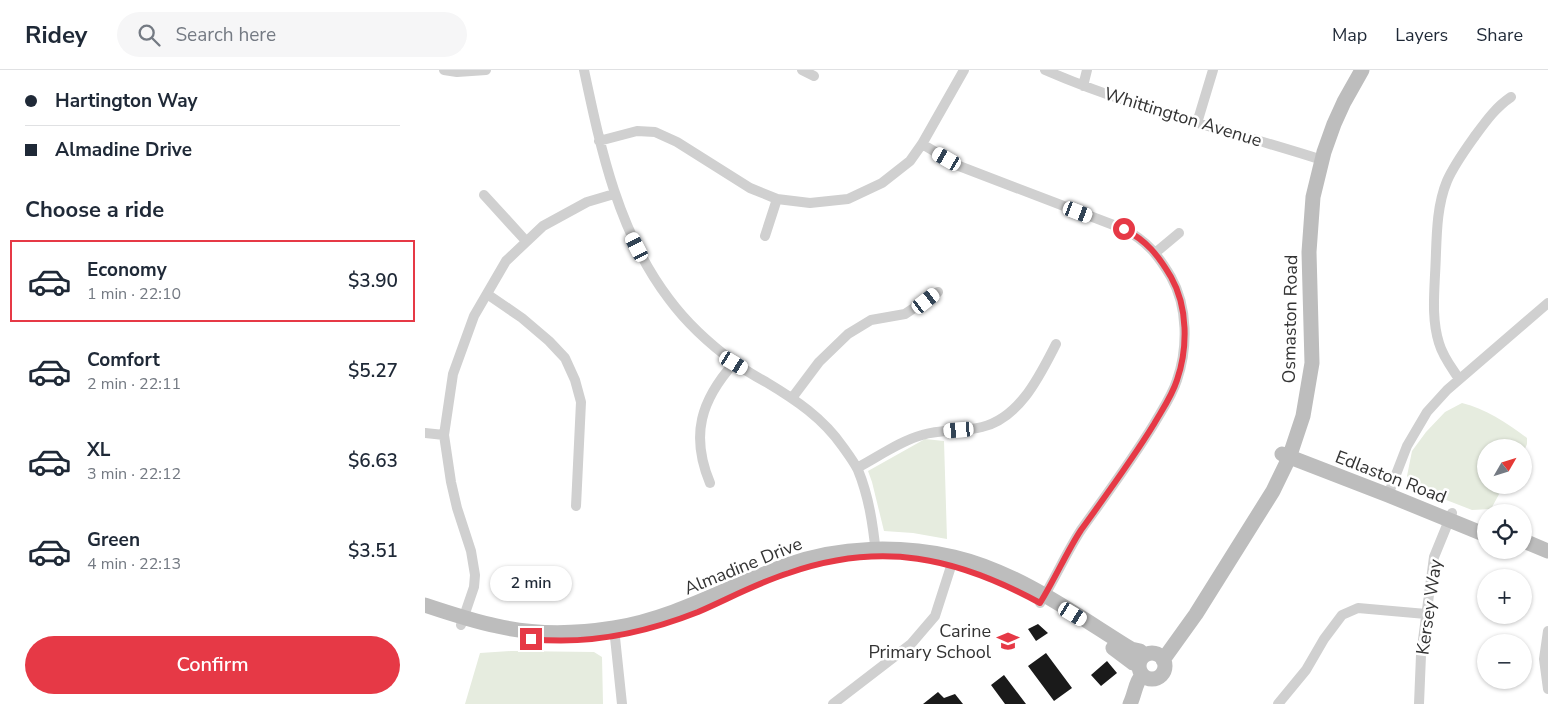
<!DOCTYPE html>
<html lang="en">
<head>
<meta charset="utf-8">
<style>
  body { margin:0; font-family:"Nunito Sans",sans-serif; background:#f6f6f7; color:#1f2937; height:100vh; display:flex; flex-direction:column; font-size:19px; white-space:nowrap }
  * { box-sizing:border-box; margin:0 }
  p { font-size:16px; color:#747a83 }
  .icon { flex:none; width:28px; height:28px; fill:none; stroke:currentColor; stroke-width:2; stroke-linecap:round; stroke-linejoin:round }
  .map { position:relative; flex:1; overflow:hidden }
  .side { display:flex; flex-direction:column; background:#fff; width:425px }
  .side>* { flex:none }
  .hud { display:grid; align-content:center; height:110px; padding:0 25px; background:#fff }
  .needle { width:32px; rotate:51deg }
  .tools { position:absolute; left:1052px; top:369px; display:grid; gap:10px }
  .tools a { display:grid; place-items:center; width:55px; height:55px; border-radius:50%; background:#fff; box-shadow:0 1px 4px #0004; font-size:25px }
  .end { position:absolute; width:22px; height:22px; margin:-11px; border:6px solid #e63946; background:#fff; box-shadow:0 0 0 2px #fff }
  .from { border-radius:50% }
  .bubble { position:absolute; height:35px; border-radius:18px; background:#fff; box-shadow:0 1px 4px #0004; font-size:16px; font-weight:600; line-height:35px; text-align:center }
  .car { position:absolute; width:15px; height:30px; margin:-15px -8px; border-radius:6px; box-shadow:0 0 4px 1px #0007; background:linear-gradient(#fff 24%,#345 0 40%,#fff 0 76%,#345 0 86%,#fff 0) }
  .hud b { display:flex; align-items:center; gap:18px; height:48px; font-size:19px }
  .hud b+b { border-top:1px solid #e0e1e3 }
  .hud i { width:12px; height:12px; background:#1f2937 }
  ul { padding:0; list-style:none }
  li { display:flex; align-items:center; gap:15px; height:82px; margin:0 10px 8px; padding:0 15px; border:2px solid transparent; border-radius:0px }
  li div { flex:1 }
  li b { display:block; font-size:19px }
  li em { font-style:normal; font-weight:600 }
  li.active { border-color:#e63946 }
  li>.icon { width:45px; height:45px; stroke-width:1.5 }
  h2 { padding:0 25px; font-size:22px; line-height:60px }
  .button { display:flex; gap:10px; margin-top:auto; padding:10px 25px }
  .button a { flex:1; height:58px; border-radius:30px; background:#e63946; color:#fff; font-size:20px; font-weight:600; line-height:58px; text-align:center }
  header { display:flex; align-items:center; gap:30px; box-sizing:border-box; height:70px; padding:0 25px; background:#fff; border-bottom:1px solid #e0e1e3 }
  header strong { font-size:24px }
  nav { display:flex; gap:28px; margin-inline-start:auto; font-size:18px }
  .search { width:350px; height:45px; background:#f6f6f7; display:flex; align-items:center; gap:12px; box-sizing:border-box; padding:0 18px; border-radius:28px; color:#747a83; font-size:19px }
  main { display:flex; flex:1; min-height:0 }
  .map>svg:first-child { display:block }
  .green { fill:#e6ecdf }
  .building { fill:#1a1a1a }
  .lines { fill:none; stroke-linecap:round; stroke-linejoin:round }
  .street { stroke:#d0d0d0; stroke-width:10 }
  .secondary { stroke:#bdbdbd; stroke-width:15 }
  .route { stroke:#e63946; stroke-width:6 }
  .labels { text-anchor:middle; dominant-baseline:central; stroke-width:5; stroke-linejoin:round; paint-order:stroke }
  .street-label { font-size:18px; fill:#333; stroke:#fff }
  .poi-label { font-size:18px; fill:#333; stroke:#fff; text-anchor:end }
</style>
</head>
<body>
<header>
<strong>Ridey</strong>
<div class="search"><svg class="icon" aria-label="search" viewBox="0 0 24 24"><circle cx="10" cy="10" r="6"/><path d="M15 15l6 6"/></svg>Search here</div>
<nav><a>Map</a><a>Layers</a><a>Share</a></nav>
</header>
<main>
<section class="side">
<div class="hud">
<b><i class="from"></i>Hartington Way</b>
<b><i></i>Almadine Drive</b>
</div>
<h2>Choose a ride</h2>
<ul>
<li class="active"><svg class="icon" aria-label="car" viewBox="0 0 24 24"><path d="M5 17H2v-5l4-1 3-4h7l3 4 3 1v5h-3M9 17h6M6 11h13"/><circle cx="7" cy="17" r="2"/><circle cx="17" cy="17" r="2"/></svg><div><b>Economy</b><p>1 min · 22:10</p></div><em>$3.90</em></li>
<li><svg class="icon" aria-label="car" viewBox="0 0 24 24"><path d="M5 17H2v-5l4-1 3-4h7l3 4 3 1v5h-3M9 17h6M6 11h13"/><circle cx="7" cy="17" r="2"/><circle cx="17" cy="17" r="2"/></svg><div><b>Comfort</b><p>2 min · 22:11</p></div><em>$5.27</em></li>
<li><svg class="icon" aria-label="car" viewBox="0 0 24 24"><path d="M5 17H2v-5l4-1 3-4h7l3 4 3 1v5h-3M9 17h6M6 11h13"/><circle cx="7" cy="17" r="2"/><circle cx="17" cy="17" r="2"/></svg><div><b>XL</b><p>3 min · 22:12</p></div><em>$6.63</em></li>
<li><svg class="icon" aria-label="car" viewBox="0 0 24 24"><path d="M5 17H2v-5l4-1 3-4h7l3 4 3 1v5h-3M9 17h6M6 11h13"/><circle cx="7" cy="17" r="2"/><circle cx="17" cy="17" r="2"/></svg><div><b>Green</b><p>4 min · 22:13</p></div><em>$3.51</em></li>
</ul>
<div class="button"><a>Confirm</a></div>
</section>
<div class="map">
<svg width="1123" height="634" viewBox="0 0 1123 634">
  <rect width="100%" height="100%" fill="#fff"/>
  <path class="green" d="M1037 333C1061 339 1082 353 1102 368V374L1099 381V378H1061V415H1079L1066 439 1047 440 993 419 982 406 987 381 1001 362 1020 342Z
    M500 369 519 371 522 469 488 463 459 461 447 412 443 401Z
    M86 581 169 582 177 587 178 634H40L55 583Z"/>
  <path class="building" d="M613 554 623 563 611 571 603 559Z
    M621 583 647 618 629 631 603 596Z
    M682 591 692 603 676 616 666 605Z
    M579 605 601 634H580L566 615Z
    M513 622 519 628 530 624 538 634H498Z"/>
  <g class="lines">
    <path class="street" d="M19 0 32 2 61 0
      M159 0C176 80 193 162 244 229 261 252 286 275 309 292 319 300 330 306 341 312 371 330 398 348 418 377 423 384 429 392 433 400 444 427 448 455 451 484
      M377 0 389 6
      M620 0C709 39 804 60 897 90
      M658 16 662 0
      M772 53 788 0
      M174 71 212 61 230 62 252 72 325 118 352 129 385 133 423 129 457 113 485 91 497 74 539 0
      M497 74 534 96 699 159C722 171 733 185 746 207 763 237 763 278 752 310 747 326 737 340 729 354 707 390 681 425 656 460 641 483 630 509 615 533
      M59 125 101 171
      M340 166 352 129
      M730 183 754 163
      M62 224 97 248 124 271 140 288 150 310 156 332 151 436
      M1034 309C1027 298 1018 287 1014 273 1007 251 1009 227 1010 205 1012 174 1010 140 1022 111 1029 95 1040 80 1050 66 1061 51 1071 37 1086 27
      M367 328 394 292 423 264 446 250 480 244 513 222
      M0 363 19 365
      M432 398C453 387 475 371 497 365 516 359 537 362 557 357 595 348 615 305 631 274
      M285 413C265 365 276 330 309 293
      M963 425 982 376 1002 342 1022 320 1123 233
      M36 555 49 517 50 505 46 481 32 438 26 412 19 365 28 304 49 246 81 191 118 156 162 132 189 124
      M189 558 197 634
      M1123 619 1119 589 1123 561
      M408 634 486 574 510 546 529 487
      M853 634 881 600 899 569 917 545 933 538 1001 544
      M994 634 996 585 1009 487 1027 443"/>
    <path class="secondary" d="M857 384 963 425 1061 465
      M1099 471 1123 481
      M0 535C24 543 48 551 72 556 110 565 151 564 189 558 251 548 304 516 362 495 415 476 474 475 529 487 593 502 651 545 706 579L715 581 719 585
      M688 578 708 593 714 595
      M714 596a13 13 0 1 1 26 0a13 13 0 1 1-26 0Z
      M738 590 771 544 848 421 864 388 878 346 887 293 884 182 888 127 899 82 909 54 919 32 937 0
      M705 634C710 624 710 613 717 605"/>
  </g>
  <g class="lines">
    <path class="route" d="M106 569C163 575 220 563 273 542 303 529 332 513 364 503 456 471 531 487 615 533 630 509 641 483 656 460 681 425 707 390 729 354 737 340 747 326 752 310 763 278 763 237 746 207 733 185 722 171 699 159"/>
  </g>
  <defs>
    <g id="school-bare" transform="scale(1.725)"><path d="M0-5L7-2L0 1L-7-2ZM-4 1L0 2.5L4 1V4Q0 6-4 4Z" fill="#e63946" stroke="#fff" stroke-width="2.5" paint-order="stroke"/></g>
  </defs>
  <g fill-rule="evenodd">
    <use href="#school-bare" x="583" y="571"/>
  </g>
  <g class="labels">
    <g class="street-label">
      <text transform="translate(758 47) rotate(17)">Whittington Avenue</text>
      <text transform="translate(865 249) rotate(-89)">Osmaston Road</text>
      <text transform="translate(966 407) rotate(21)">Edlaston Road</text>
      <text transform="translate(318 496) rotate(-22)">Almadine Drive</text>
      <text transform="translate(1004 537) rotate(-82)">Kersey Way</text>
    </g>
    <g class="poi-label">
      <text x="566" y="561">Carine<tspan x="566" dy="21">Primary School</tspan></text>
    </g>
  </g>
</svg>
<div class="tools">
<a><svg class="needle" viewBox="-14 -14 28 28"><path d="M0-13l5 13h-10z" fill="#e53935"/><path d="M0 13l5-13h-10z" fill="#747a83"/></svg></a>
<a><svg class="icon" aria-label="locate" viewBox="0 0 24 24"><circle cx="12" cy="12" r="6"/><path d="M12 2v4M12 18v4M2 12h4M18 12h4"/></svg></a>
<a>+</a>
<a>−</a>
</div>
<i class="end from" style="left:699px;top:159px"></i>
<i class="end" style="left:106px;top:569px"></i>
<div class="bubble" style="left:65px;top:496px;width:82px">2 min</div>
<i class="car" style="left:522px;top:89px;rotate:300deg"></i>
<i class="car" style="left:653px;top:142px;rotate:111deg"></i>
<i class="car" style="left:212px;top:177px;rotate:333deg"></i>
<i class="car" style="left:501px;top:231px;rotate:52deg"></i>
<i class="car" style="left:309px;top:293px;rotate:121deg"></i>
<i class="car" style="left:534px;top:360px;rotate:265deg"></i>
<i class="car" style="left:648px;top:544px;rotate:121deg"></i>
</div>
</main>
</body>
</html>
